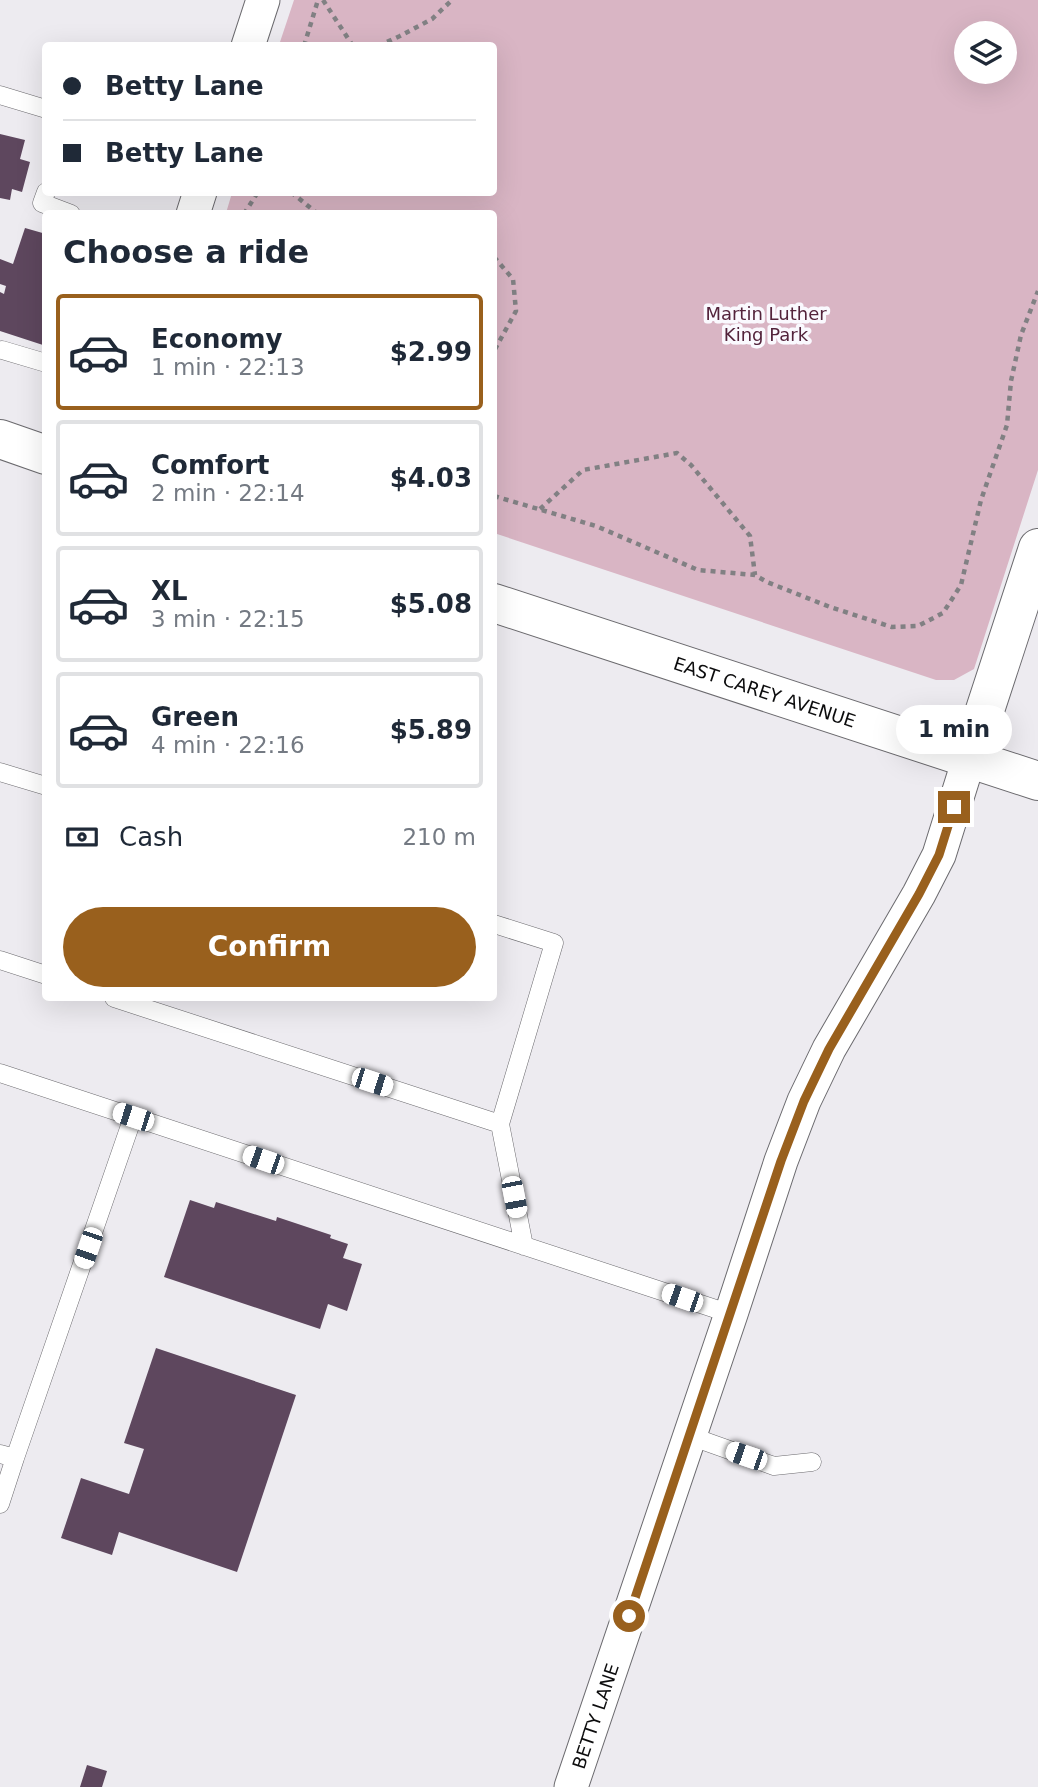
<!DOCTYPE html>
<html lang="en">
<head>
<meta charset="utf-8">
<style>
  body { margin:0; font-family:"DejaVu Sans",sans-serif; background:#f2f2f3; color:#1f2937; height:100vh; display:flex; flex-direction:column; font-size:26px; white-space:nowrap }
  * { box-sizing:border-box; margin:0 }
  p { font-size:23px; color:#747a83 }
  .icon { flex:none; width:38px; height:38px; fill:none; stroke:currentColor; stroke-width:2; stroke-linecap:round; stroke-linejoin:round }
  .map { position:relative; flex:1; overflow:hidden }
  .side { position:absolute; left:42px; top:210px; width:455px; height:791px; display:flex; flex-direction:column; background:#fff; border-radius:7px; box-shadow:0 7px 28px #0002 }
  .side>* { flex:none }
  .guide { position:absolute; left:42px; top:42px; width:455px; height:154px; border-radius:7px; box-shadow:0 7px 28px #0002; display:grid; align-content:center; height:154px; padding:0 21px; background:#fff }
  .tools { position:absolute; left:954px; top:21px; display:grid; gap:14px }
  .tools a { display:grid; place-items:center; width:63px; height:63px; border-radius:50%; background:#fff; box-shadow:0 7px 28px #0002; font-size:35px }
  .end { position:absolute; width:32px; height:32px; margin:-16px; border:9px solid #99601d; background:#fff; box-shadow:0 0 0 4px #fff }
  .from { border-radius:50% }
  .bubble { position:absolute; height:49px; border-radius:24px; background:#fff; box-shadow:0 7px 28px #0002; font-size:23px; font-weight:700; line-height:49px; text-align:center }
  .car { position:absolute; width:21px; height:42px; margin:-21px -10px; border-radius:9px; box-shadow:0 0 5px 2px #0007; background:linear-gradient(#fff 24%,#345 0 40%,#fff 0 76%,#345 0 86%,#fff 0) }
  .guide b { display:flex; align-items:center; gap:24px; height:66px; font-size:26px }
  .guide b+b { border-top:2px solid #e0e1e3 }
  .guide i { width:18px; height:18px; background:#1f2937 }
  ul { padding:0; list-style:none }
  li { display:flex; align-items:center; gap:21px; height:116px; margin:0 14px 10px; padding:0 7px; border:4px solid #e0e1e3; border-radius:7px }
  li div { flex:1 }
  li b { display:block; font-size:26px }
  li em { font-style:normal; font-weight:700 }
  li.on { border-color:#99601d }
  li>.icon { width:63px; height:63px; stroke-width:1.5 }
  h2 { padding:0 21px; font-size:32px; line-height:84px }
  .pay { display:flex; align-items:center; gap:18px; height:77px; padding:0 21px; font-size:26px }
  .pay p { margin-inline-start:auto }
  .primary-button { display:flex; gap:14px; margin-top:auto; padding:14px 21px }
  .primary-button a { flex:1; height:80px; border-radius:42px; background:#99601d; color:#fff; font-size:28px; font-weight:700; line-height:80px; text-align:center }
  .map>svg:first-child { display:block }
  .green { fill:#d9b5c4; fill-rule:evenodd }
  .building { fill:#5e475e }
  .lines { fill:none; stroke-linecap:round; stroke-linejoin:round }
  .service-casing { stroke:#6b6a6e; stroke-width:19 }
  .minor-casing { stroke:#6b6a6e; stroke-width:35 }
  .tertiary-casing { stroke:#6b6a6e; stroke-width:40 }
  .secondary-casing { stroke:#6b6a6e; stroke-width:40 }
  .path { stroke:#818083; stroke-width:4.5; stroke-dasharray:5 5; stroke-linecap:butt }
  .service { stroke:#fff; stroke-width:18 }
  .minor { stroke:#fff; stroke-width:33 }
  .tertiary { stroke:#fff; stroke-width:38 }
  .secondary { stroke:#fff; stroke-width:38 }
  .route { stroke:#99601d; stroke-width:9 }
  .labels { text-anchor:middle; dominant-baseline:central; stroke-width:7; stroke-linejoin:round; paint-order:stroke }
  .park-label { font-size:18px; fill:#53233b; stroke:#faf9fe }
  .street-label { font-size:18px; fill:#0c0c0d; stroke:#faf9fe }
</style>
</head>
<body>
<div class="map">
<svg width="1038" height="1787" viewBox="0 0 1038 1787">
  <rect width="100%" height="100%" fill="#edebf0"/>
  <path class="green" d="M294 0H1038V470L974 669 954 680H936L494 533V214L226 213 232 193 494 192V46L279 45ZM1004 33V72H966V33Z"/>
  <path class="building" d="M0 134 25 140 20 159 30 162 22 192 12 189 10 200 0 198Z
    M25 228 46 234V346L0 331V292L4 294 6 286 0 284V259L13 264Z
    M190 1200 214 1208 216 1202 276 1221 277 1217 331 1235 330 1238 348 1244 343 1258 362 1264 347 1311 328 1304 320 1329 164 1277Z
    M156 1348 296 1395 237 1572 119 1532 112 1555 61 1538 81 1478 129 1494 144 1449 124 1443Z
    M87 1765 107 1771 102 1787H80Z"/>
  <g class="lines">
    <g class="service-casing">
      <path id="service" d="M0 95 46 109
        M46 192 42 203 71 214
        M2 350 46 363
        M0 772 46 786
        M494 924 554 943 500 1124
        M0 960 46 975
        M114 998 500 1124 524 1246
        M0 1073 731 1314
        M690 1436 774 1466 812 1462
        M0 1454 15 1458 133 1117
        M0 1504 15 1458"/>
    </g>
    <g class="minor-casing">
      <g id="minor">
        <path d="M248 46 263 0"/>
        <path d="M193 214 200 192"/>
        <path id="s1" d="M571 1787 731 1314 781 1161 804 1101 829 1049 919 894 939 855 969 759"/>
      </g>
    </g>
    <g class="tertiary-casing">
      <path id="tertiary" d="M969 759 1038 548"/>
    </g>
    <g class="secondary-casing">
      <g id="secondary">
        <path d="M0 439 46 455"/>
        <path id="s2" d="M494 603 1038 781"/>
      </g>
    </g>
    <path class="path" d="M323 0 353 46
      M304 46 318 0
      M378 46 400 36 432 19 452 0
      M291 192 318 214
      M244 214 258 192
      M494 257 513 279 516 311 494 351
      M494 496 596 526 698 570 755 575 767 582 830 607 892 627 918 626 943 613 961 585 981 500 1007 425 1011 381 1021 335 1038 291
      M540 509 583 470 677 453 691 465 750 536 755 575"/>
    <use href="#service" class="service"/>
    <use href="#minor" class="minor"/>
    <use href="#tertiary" class="tertiary"/>
    <use href="#secondary" class="secondary"/>
  </g>
  <g class="lines">
    <path class="route" d="M629 1616 781 1161 804 1101 829 1049 919 894 939 855 954 807"/>
  </g>
  <g class="labels">
    <g class="park-label">
      <text x="766" y="313">Martin Luther<tspan x="766" dy="21">King Park</tspan></text>
    </g>
    <g class="street-label">
      <text stroke="none"><textPath href="#s2" startOffset="285">EAST CAREY AVENUE</textPath></text>
      <text stroke="none"><textPath href="#s1" startOffset="75">BETTY LANE</textPath></text>
    </g>
  </g>
</svg>
<div class="tools">
<a><svg class="icon" aria-label="layers" viewBox="0 0 24 24"><path d="M12 4l9 5-9 5-9-5zM3 14l9 5 9-5"/></svg></a>
</div>
<i class="end from" style="left:629px;top:1616px"></i>
<i class="end" style="left:954px;top:807px"></i>
<div class="bubble" style="left:896px;top:705px;width:116px">1 min</div>
<i class="car" style="left:372px;top:1082px;rotate:108deg"></i>
<i class="car" style="left:133px;top:1117px;rotate:288deg"></i>
<i class="car" style="left:263px;top:1160px;rotate:289deg"></i>
<i class="car" style="left:514px;top:1197px;rotate:169deg"></i>
<i class="car" style="left:88px;top:1248px;rotate:199deg"></i>
<i class="car" style="left:682px;top:1298px;rotate:289deg"></i>
<i class="car" style="left:746px;top:1456px;rotate:289deg"></i>
<div class="guide">
<b><i class="from"></i>Betty Lane</b>
<b><i></i>Betty Lane</b>
</div>
<section class="side">
<h2>Choose a ride</h2>
<ul>
<li class="on"><svg class="icon" aria-label="car" viewBox="0 0 24 24"><path d="M5 17H2v-5l4-1 3-4h7l3 4 3 1v5h-3M9 17h6M6 11h13"/><circle cx="7" cy="17" r="2"/><circle cx="17" cy="17" r="2"/></svg><div><b>Economy</b><p>1 min · 22:13</p></div><em>$2.99</em></li>
<li><svg class="icon" aria-label="car" viewBox="0 0 24 24"><path d="M5 17H2v-5l4-1 3-4h7l3 4 3 1v5h-3M9 17h6M6 11h13"/><circle cx="7" cy="17" r="2"/><circle cx="17" cy="17" r="2"/></svg><div><b>Comfort</b><p>2 min · 22:14</p></div><em>$4.03</em></li>
<li><svg class="icon" aria-label="car" viewBox="0 0 24 24"><path d="M5 17H2v-5l4-1 3-4h7l3 4 3 1v5h-3M9 17h6M6 11h13"/><circle cx="7" cy="17" r="2"/><circle cx="17" cy="17" r="2"/></svg><div><b>XL</b><p>3 min · 22:15</p></div><em>$5.08</em></li>
<li><svg class="icon" aria-label="car" viewBox="0 0 24 24"><path d="M5 17H2v-5l4-1 3-4h7l3 4 3 1v5h-3M9 17h6M6 11h13"/><circle cx="7" cy="17" r="2"/><circle cx="17" cy="17" r="2"/></svg><div><b>Green</b><p>4 min · 22:16</p></div><em>$5.89</em></li>
</ul>
<div class="pay"><svg class="icon" aria-label="cash" viewBox="0 0 24 24"><path d="M3 7h18v10H3z"/><circle cx="12" cy="12" r="2"/></svg>Cash<p>210 m</p></div>
<div class="primary-button"><a>Confirm</a></div>
</section>
</div>
</body>
</html>
